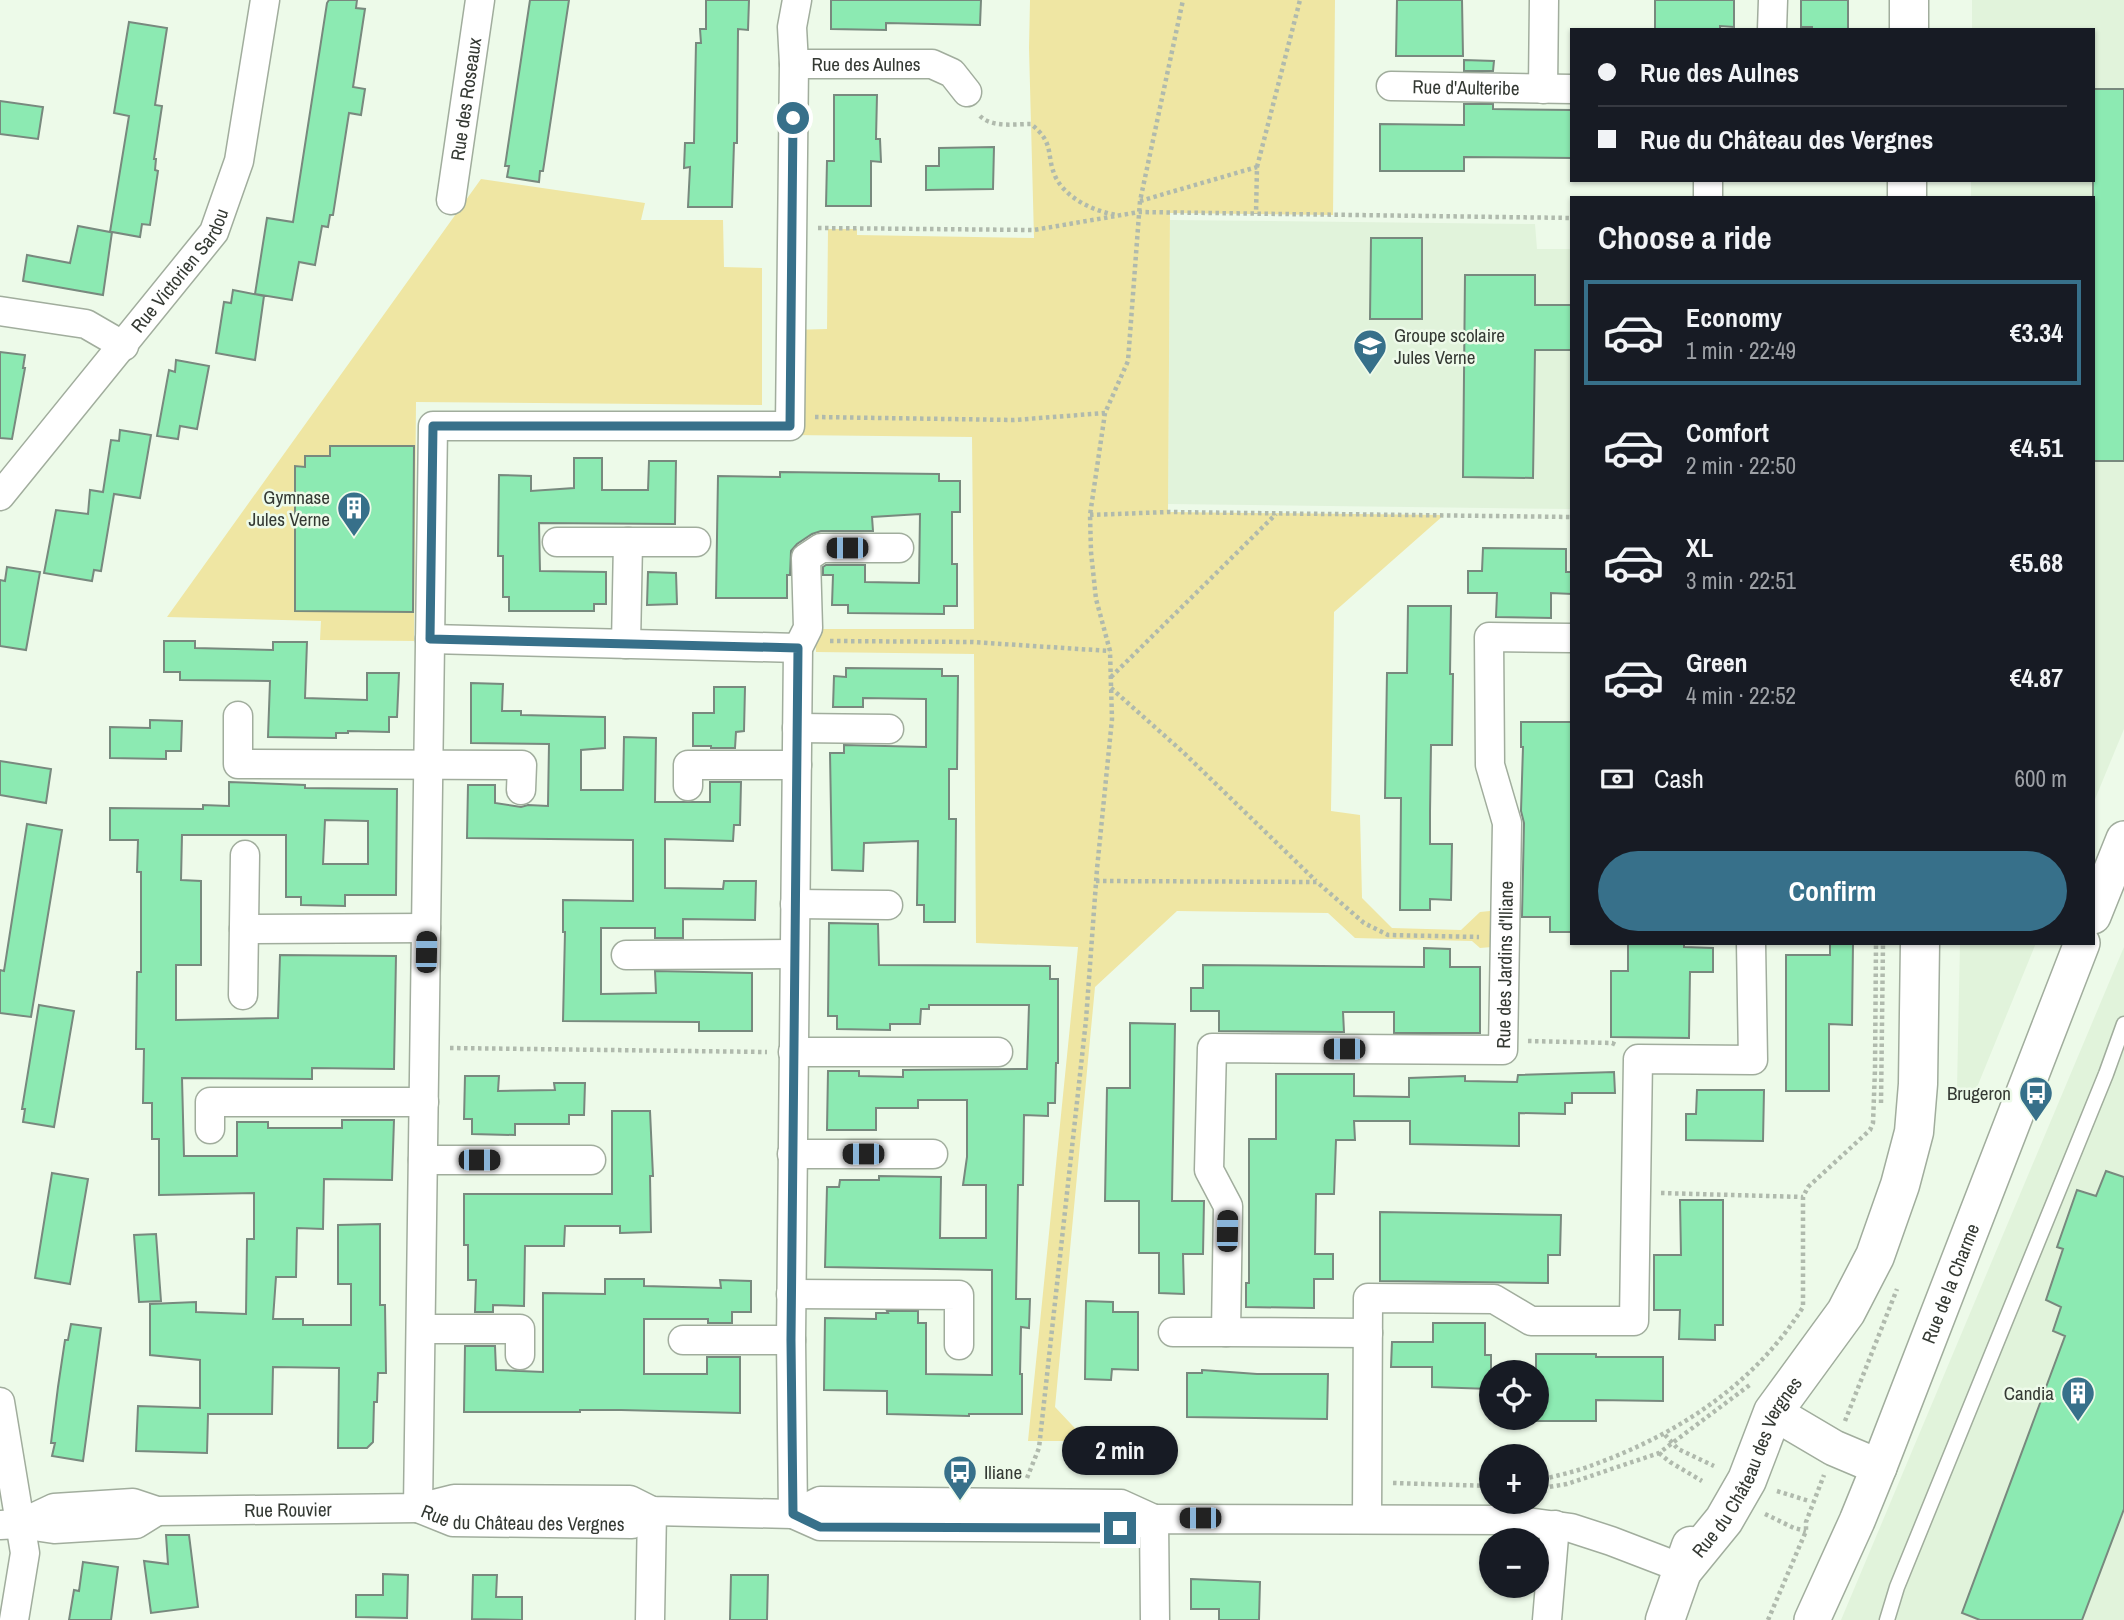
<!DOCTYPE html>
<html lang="en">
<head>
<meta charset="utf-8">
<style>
  body { margin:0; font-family:"Archivo Narrow",sans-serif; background:#20242c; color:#f1f3f6; height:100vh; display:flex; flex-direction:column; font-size:26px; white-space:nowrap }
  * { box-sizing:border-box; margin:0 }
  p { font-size:23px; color:#9ea1a6 }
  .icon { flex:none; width:38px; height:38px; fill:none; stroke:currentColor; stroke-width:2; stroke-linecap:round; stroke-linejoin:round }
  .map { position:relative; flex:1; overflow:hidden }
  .sheet { position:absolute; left:1570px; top:196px; width:525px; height:749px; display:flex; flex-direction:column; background:#171b24; border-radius:0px; box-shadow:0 2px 5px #0004 }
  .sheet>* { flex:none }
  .guide { position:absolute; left:1570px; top:28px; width:525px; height:154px; border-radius:0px; box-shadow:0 2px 5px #0004; display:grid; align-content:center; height:154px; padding:0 28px; background:#171b24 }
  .buttons { position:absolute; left:1479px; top:1360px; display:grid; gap:14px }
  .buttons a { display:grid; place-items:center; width:70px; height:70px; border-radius:50%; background:#171b24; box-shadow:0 2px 5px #0004; font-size:35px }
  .end { position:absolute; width:32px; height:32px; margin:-16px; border:9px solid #37708a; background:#fff; box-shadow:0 0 0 4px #fff }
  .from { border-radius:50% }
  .bubble { position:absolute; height:49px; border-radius:24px; background:#171b24; box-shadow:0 2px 5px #0004; font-size:23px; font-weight:700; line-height:49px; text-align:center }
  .car { position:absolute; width:21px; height:42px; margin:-21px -10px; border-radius:9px; box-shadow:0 0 5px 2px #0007; background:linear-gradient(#222 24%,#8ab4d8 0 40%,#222 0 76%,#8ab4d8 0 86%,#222 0) }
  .guide b { display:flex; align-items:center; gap:24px; height:66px; font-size:26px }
  .guide b+b { border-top:2px solid #363941 }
  .guide i { width:18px; height:18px; background:#f1f3f6 }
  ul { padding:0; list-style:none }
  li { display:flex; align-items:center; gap:21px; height:105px; margin:0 14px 10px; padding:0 14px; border:4px solid transparent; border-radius:0px }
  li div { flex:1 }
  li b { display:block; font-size:26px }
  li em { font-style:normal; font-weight:700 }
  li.on { border-color:#37708a }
  li>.icon { width:63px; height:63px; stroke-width:1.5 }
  h2 { padding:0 28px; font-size:32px; line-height:84px }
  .pay { display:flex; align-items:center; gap:18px; height:77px; padding:0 28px; font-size:26px }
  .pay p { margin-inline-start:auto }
  .action { display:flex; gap:14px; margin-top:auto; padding:14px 28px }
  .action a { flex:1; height:80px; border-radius:42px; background:#37708a; color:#fff; font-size:28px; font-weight:700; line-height:80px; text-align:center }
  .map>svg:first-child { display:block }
  .built { fill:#e1f3db }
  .green { fill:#efe6a3 }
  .building { fill:#8ceab2; stroke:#78897e; stroke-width:2; fill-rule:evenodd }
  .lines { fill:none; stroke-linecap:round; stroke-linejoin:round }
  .service-casing { stroke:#a1ad9d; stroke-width:17 }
  .minor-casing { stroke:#a1ad9d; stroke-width:31 }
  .tertiary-casing { stroke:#a1ad9d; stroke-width:38 }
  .secondary-casing { stroke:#a1ad9d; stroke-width:41 }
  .path { stroke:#b0baad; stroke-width:4.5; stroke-dasharray:3.5 3.5; stroke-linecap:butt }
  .service { stroke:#fff; stroke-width:14 }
  .minor { stroke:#fff; stroke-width:28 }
  .tertiary { stroke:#fff; stroke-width:35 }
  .secondary { stroke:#fff; stroke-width:38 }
  .route { stroke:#37708a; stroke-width:9 }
  .labels { text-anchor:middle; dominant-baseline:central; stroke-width:5; stroke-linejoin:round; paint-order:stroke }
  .street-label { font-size:19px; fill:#343933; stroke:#edfae9 }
  .poi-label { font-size:19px; fill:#343933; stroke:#edfae9; text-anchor:end }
</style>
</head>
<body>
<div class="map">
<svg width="2124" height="1620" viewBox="0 0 2124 1620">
  <rect width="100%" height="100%" fill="#edfae9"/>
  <path class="built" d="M1972 0H2124V729L2093 804V198H1971V180H2093V30H1972Z
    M1170 220 1535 224 1537 249H1571V509L1168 504Z
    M1960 943H2036L1973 1097 1957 1089Z
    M2124 947V1620H1841Z"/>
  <path class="green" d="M1030 0H1335L1333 215 1170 213 1168 512 1444 515 1334 612 1331 811 1360 815 1362 898 1392 928 1461 930 1480 912 1490 911 1492 947 1480 948 1472 941 1355 938 1328 913 1177 911 1095 987 1055 1407 1087 1441H1028L1078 947 976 943 974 654 816 652 815 629H974L972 437 790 435 791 330 827 329 828 229H857V235L1034 238 1029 48Z
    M481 179 645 203 641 220H723L724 267 762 268V405L416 402 414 641 320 640 321 621 167 617Z"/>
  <path class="building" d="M329 0H357L356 8 365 9 353 87 365 89 361 115 349 113 333 215H330L328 227 322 226 315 265 299 262 292 300 255 294 267 218 293 222 327 3Z
    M530 0H569L543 171H540L539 182 507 177 509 166H505Z
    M706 0H749L748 30 738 29 737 143H734L732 207H688L690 167 684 168 685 143H694L696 43H701L700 29H706Z
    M831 0H981L980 25 886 23V30L831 29Z
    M1397 0H1462L1463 56H1396Z
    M1655 0H1734V27L1720 26V30H1655Z
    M1801 0H1848V30H1812V27H1801Z
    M129 22 167 28 155 105 162 106 154 159H156L155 170 158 171 150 225 142 224 140 237 112 232 103 295 23 281 27 255 70 263 78 226 110 232 129 116 114 113Z
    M1464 60 1494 61 1493 71H1464Z
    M2093 89H2124V461H2093Z
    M834 95H877L876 139H880L881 162 871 161V206H826L827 161H834Z
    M0 101 43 107 38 139 0 134Z
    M1464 104H1493V109L1572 110V158L1464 157V171H1380V124L1464 125Z
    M994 147 993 189 926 190V166H939V148Z
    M1371 238H1422V319H1370Z
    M1465 275H1535V305H1572V350H1535L1533 478 1463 477Z
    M233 290 264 296 255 360 216 353 224 302 231 303Z
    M0 352 25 355 23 368H25L12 439 0 438Z
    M176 360 209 366 197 429 180 426 178 439 157 436 169 370 175 372Z
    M120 430 151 435 140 498 114 494 101 571 94 570 92 581 44 573 56 510 88 514 90 490 103 492 111 440 119 441Z
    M330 446H414L413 612 295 611V466L305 467V456H330Z
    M574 458H602V490H648L649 461H676L675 524 539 523 540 571 606 572V604H594V611H509V597H503V556H498L499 475 531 476V491L574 488Z
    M780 472 939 474V481H960V512H952V564H957V606H944V614L848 613V605H832L833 575H823V567L826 565H865V582L919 583 920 514 872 517 873 531H821L812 534 797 544 791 551 790 575H787V598H716L718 476 780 477Z
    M1483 548 1566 549V572H1572V594L1551 593V618L1496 617 1497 593H1468V571H1482Z
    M7 567 40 572 26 650 0 646V580L5 581Z
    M648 572 676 573 677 604 647 605Z
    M1408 606H1451L1450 674H1453L1452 745H1431L1430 812V844H1452L1451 900 1430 899V910H1400L1401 798H1385L1387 673H1407Z
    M164 641H195V648L273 650V642H307L305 698 367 700V673H399L397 717H389V732L348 731V733H336V738L268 737 270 681 180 680V672H164Z
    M846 668 942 669V676H958L957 769H949V819H956L955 922H924V905H917L918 841 864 843 863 871 832 870 830 753H844V745L926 747V699L863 698V707H833L834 676 846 677Z
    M471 683 503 684 502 711H521V715L605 717V748L581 750V790H623L624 737 656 738 655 802H710V782H741L740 825H734L733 841 665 839V888L723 889 724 881H756L755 920 683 919V938H655V928H601V994L656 993 655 971 752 973V1031H699V1022L563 1021 565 932H563V900L633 901V840L467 838 468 785H495V803L521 807 528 805 548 806 549 744 471 743Z
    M714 687H745L744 731 736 732 735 748H711V746H693V713H714Z
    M150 720 182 721 181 751H166V759L110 758V727L150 728Z
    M1521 722H1572V932H1550V917H1522L1524 823 1521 811 1523 747H1521Z
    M0 761 51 769 46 803 0 795Z
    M229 782 305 785V788L397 789 396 895H345V906L301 905V897H286V835H182L181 880 201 881V965H176V1020L278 1018 280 955 396 956 394 1069 312 1068V1079L182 1078 184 1156H237V1122H268V1128H342V1120H394L392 1180 324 1179 323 1229 297 1228 296 1277H276L273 1319H303V1325H351V1284H338V1225L380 1224V1305H385L386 1373H378L377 1402H374L373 1442 367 1448H338L339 1368 273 1367 272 1414H208L207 1453 136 1451 138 1406 200 1408V1360L150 1355V1304L196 1302V1312L246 1314 247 1239H254V1193L159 1195V1139H152V1103H143L144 1049H136L137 972H141V872H137L138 840H110V808L203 809V805L229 806ZM325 820 368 821V864H323Z
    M27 824 62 830 31 1017 0 1013V970L4 971Z
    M829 923 878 924 879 965 1050 966V979H1058V1063H1056L1055 1103H1048V1116L1024 1115 1023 1185H1018L1016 1299H1030L1029 1328 1021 1327 1020 1374H1022V1414H969V1416L887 1414V1391L824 1390 825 1318 876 1319V1313H888L887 1311H918V1323H926V1374L992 1375V1270L825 1267 827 1187H839L840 1180H879V1176L941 1177 940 1238H986V1185H963L967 1157V1100H918V1108H876V1130H827L828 1071H859V1076L903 1077V1070L1027 1069 1029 1005H929V1009H921L920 1024H890V1030L837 1029V1016H828Z
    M1628 943H1684V947L1713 948V972H1690L1689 1038 1611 1037V971H1628Z
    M1830 943H1853L1852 1025 1829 1024V1091H1786V955H1830Z
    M1424 948 1450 949V967H1480V1033H1394V1012H1343L1344 1032 1219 1031V1011H1191V988H1203V965L1424 967Z
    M39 1005 74 1011 54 1127 23 1122 25 1109H22Z
    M1130 1023 1175 1024 1172 1201H1204L1203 1254H1183L1184 1294 1159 1293V1253H1139V1201H1105L1107 1088H1130Z
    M1614 1072 1615 1093H1572V1103H1565V1114L1519 1113V1146L1410 1144V1121H1354L1355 1140H1336L1334 1194H1316L1315 1254H1333V1279H1314V1308L1246 1307V1283H1249V1139H1276V1074H1354V1096L1409 1097V1078L1465 1076V1081L1517 1082 1518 1075Z
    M465 1076H499L498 1091 555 1090 554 1083H585L584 1115H569V1124H515V1135L472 1134V1119H464Z
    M1697 1090H1764L1763 1141 1686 1140V1114H1696Z
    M612 1111H650L653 1176H650L651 1232 620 1233V1226H565L564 1246H525L524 1306 493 1305V1312H475L476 1280H468V1245H464V1194H612Z
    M2106 1171 2124 1177V1509L2082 1620H1980L1962 1613 2065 1336 2053 1331 2061 1307 2046 1300 2063 1249 2057 1247 2077 1190 2096 1196Z
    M52 1173 88 1179 70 1284 35 1278Z
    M1680 1200H1723V1325H1715V1340L1679 1339 1680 1310H1654V1255H1681Z
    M1380 1212 1561 1215 1560 1255H1548V1283L1380 1281Z
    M156 1234 161 1301 139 1302 134 1235Z
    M605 1279H644V1286L721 1288 720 1280 751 1281V1312H732V1323H708V1319H644V1374H707V1357H740V1413L621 1410H580V1412H464L465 1346H495L496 1370 543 1372V1293L605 1294Z
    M1086 1301 1113 1302V1312H1138V1370L1112 1369 1111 1380 1085 1379Z
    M1433 1323H1485V1355H1491V1389L1432 1387V1367H1391L1392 1342H1433Z
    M71 1324 101 1328 83 1461 52 1456 55 1443H51L58 1387 65 1340H68Z
    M1536 1354H1596V1357H1663V1401L1596 1400V1421H1536Z
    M1202 1370 1257 1374H1328L1327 1419 1187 1417V1373H1202Z
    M166 1535H189L198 1607 151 1613 144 1561 168 1564Z
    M83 1562 118 1567 111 1620H69L74 1590 79 1591Z
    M383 1574 408 1575 407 1618 356 1617V1595H383Z
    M473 1575H497L496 1597H522V1620L472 1619Z
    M731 1575H768L767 1620H730Z
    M1191 1579 1260 1582 1259 1620H1219V1609H1191Z"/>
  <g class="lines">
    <g class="service-casing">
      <path id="service" d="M1887 1620 1897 1587 2106 1074 2124 1024"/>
    </g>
    <g class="minor-casing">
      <g id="minor">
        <path d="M1772 30 1773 0"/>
        <path id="s1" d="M794 64H932L952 73 967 92"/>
        <path id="s2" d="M1391 86 1572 89"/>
        <path d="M1543 89 1544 0"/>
        <path d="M1708 180V198"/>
        <path id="s3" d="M451 200 480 0"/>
        <path d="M0 311 86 324 124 346"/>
        <path id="s4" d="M0 496 214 232 239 161 265 0"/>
        <path d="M557 542H696"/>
        <path d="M430 639 798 648"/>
        <path d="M626 644 628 542"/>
        <path d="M238 716V764L522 765 521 790"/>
        <path d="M797 728 889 729"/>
        <path d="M688 786V765H797"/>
        <path d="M795 904 888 905"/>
        <path d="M244 929 426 928"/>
        <path d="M626 955 794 954"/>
        <path d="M243 995 245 855"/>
        <path d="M793 1052H998"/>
        <path d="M210 1129V1102H424"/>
        <path d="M792 1154H933"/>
        <path d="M423 1160H591"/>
        <path d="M791 1294 959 1295V1345"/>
        <path d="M421 1329H520V1355"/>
        <path d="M1173 1332H1226"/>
        <path id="s5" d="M1368 1333 1226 1332 1228 1206 1209 1170 1212 1048 1503 1050 1507 823 1490 765 1489 637 1572 638"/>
        <path d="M683 1340H791"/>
        <path d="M0 1402 25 1553 14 1620"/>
        <path d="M418 1508 433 426H790L794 64 792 27 797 0"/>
        <path id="s6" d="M418 1508 453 1522 632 1524 652 1511"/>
        <path d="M793 1514 791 1340 798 648 808 628 806 558 821 548H899"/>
        <path d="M793 1514 820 1501 1121 1504 1154 1519"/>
        <path d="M1154 1519 1155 1620"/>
        <path d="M1367 1519 1368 1298 1494 1299 1531 1321H1634L1638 1059 1753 1060 1751 943"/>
        <path id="s7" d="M20 1524 54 1508 133 1503 157 1511 418 1508 454 1499 630 1500 652 1511 793 1514 820 1526 1120 1528 1154 1519 1512 1520 1571 1528 1611 1541 1684 1569"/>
        <path d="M0 1525 20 1524 54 1529 136 1524 157 1511"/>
        <path d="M650 1620 652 1511"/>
        <path d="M1547 1620 1555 1525"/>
      </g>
    </g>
    <g class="tertiary-casing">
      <g id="tertiary">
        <path d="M2093 916 2124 839"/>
        <path d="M1773 1412 1834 1448 1879 1467"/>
        <path id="s8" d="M1812 1620 1857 1521 1879 1467 2082 943"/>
      </g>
    </g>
    <g class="secondary-casing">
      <g id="secondary">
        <path d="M1909 30V0"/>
        <path d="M1907 198V180"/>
        <path id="s9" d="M1684 1569 1724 1520 1747 1480 1773 1412 1846 1312 1875 1256 1900 1185 1914 1132 1918 1084 1920 943"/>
        <path d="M1665 1620 1691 1546"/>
      </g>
    </g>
    <path class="path" d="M980 116C992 128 1016 124 1031 124 1056 144 1045 155 1056 178 1067 199 1094 211 1116 215
      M1257 167 1300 0
      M1140 201 1257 167 1256 214
      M818 228 1034 230 1139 212 1572 218
      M815 417 1014 420 1105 413
      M1090 515 1168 512 1572 517
      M830 641 972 642 1110 651
      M1111 677 1276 514
      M1111 688 1184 753 1316 881
      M1096 881 1317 882 1364 923 1388 935 1479 937
      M1528 1041 1612 1043 1616 1045
      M450 1048 767 1052
      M1881 1103 1883 943
      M1661 1193 1803 1197
      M1845 1421 1897 1289
      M1665 1435 1678 1449 1714 1466
      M1659 1453 1670 1462 1702 1481
      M1027 1478 1039 1448 1086 1020 1097 869 1112 719 1110 651 1096 599 1091 552 1090 515 1105 413 1128 361 1140 201 1183 0
      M1536 1481C1555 1476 1575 1472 1593 1465 1678 1434 1755 1384 1803 1307V1197L1808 1187 1870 1130 1873 1123 1875 1069 1876 943
      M1393 1483 1491 1486
      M1536 1489 1567 1484 1659 1453 1751 1384
      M1777 1491 1809 1501
      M1765 1514 1794 1528 1806 1531
      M1768 1620 1806 1531V1522L1824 1475"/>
    <use href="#service" class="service"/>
    <use href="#minor" class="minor"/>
    <use href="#tertiary" class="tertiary"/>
    <use href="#secondary" class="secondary"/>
  </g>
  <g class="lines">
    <path class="route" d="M793 118 790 426H433L430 639 798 648 791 1340 793 1514 820 1527 1120 1528"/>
  </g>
  <defs>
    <g id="school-pin" transform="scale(1.75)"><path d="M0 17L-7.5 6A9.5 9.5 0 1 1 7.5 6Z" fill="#37708a" stroke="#edfae9"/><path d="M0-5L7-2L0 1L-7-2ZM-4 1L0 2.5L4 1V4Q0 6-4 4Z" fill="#fff"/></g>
    <g id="building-pin" transform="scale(1.75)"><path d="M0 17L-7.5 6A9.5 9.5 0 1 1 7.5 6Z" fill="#37708a" stroke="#edfae9"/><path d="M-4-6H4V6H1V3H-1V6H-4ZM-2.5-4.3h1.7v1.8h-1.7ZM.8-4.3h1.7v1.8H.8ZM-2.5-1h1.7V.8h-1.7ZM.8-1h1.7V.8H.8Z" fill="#fff"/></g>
    <g id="bus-pin" transform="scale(1.75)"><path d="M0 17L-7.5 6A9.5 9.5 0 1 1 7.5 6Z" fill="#37708a" stroke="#edfae9"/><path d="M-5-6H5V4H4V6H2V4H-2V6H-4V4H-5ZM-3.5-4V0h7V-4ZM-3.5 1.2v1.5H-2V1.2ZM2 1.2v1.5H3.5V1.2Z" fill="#fff"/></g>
  </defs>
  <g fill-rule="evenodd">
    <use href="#school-pin" x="1370" y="346"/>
    <use href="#building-pin" x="354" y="508"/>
    <use href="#bus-pin" x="2036" y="1093"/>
    <use href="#building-pin" x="2078" y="1393"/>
    <use href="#bus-pin" x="960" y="1472"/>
  </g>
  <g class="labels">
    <g class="street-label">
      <text stroke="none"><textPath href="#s1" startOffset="72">Rue des Aulnes</textPath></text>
      <text stroke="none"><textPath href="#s2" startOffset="75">Rue d'Aulteribe</textPath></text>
      <text stroke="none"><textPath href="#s3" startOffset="102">Rue des Roseaux</textPath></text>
      <text stroke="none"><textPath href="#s4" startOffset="289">Rue Victorien Sardou</textPath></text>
      <text stroke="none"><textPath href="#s5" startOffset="807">Rue des Jardins d'Iliane</textPath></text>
      <text stroke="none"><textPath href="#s8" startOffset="364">Rue de la Charme</textPath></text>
      <text stroke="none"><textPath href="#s9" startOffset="121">Rue du Château des Vergnes</textPath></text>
      <text stroke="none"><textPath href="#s7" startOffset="273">Rue Rouvier</textPath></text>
      <text stroke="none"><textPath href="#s6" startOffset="107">Rue du Château des Vergnes</textPath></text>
    </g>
    <g class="poi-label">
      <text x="1394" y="335" text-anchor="start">Groupe scolaire<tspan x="1394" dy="22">Jules Verne</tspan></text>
      <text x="330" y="497">Gymnase<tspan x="330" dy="22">Jules Verne</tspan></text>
      <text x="2011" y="1093">Brugeron</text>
      <text x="2054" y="1393">Candia</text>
      <text x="984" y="1472" text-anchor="start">Iliane</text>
    </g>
  </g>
</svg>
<div class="buttons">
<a><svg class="icon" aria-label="locate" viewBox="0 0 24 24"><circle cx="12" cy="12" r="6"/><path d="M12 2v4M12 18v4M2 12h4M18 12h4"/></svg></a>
<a>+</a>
<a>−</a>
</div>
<i class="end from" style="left:793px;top:118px"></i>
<i class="end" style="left:1120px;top:1528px"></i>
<div class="bubble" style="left:1062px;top:1426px;width:116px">2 min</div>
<i class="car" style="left:847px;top:548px;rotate:270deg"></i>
<i class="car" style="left:426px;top:952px;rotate:1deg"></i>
<i class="car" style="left:1344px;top:1049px;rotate:270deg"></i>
<i class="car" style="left:863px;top:1154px;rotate:270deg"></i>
<i class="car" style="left:479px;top:1160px;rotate:90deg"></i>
<i class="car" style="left:1227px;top:1231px;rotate:1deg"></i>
<i class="car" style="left:1200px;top:1518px;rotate:270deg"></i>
<div class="guide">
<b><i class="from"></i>Rue des Aulnes</b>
<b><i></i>Rue du Château des Vergnes</b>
</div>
<section class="sheet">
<h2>Choose a ride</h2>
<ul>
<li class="on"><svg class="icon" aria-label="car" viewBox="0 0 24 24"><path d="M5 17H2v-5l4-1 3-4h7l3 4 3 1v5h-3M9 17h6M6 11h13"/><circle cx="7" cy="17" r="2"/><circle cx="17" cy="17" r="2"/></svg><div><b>Economy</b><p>1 min · 22:49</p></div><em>€3.34</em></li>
<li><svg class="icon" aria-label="car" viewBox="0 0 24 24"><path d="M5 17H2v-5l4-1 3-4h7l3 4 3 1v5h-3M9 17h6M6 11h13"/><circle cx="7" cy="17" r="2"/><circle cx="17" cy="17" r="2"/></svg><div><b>Comfort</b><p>2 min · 22:50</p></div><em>€4.51</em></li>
<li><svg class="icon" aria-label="car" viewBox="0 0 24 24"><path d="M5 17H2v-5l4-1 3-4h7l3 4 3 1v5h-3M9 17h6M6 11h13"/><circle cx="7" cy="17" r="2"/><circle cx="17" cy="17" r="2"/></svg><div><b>XL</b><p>3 min · 22:51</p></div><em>€5.68</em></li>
<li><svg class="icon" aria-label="car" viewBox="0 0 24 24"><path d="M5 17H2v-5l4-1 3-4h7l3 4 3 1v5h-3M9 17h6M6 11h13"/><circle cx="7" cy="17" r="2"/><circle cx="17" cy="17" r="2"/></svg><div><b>Green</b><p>4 min · 22:52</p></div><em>€4.87</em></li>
</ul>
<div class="pay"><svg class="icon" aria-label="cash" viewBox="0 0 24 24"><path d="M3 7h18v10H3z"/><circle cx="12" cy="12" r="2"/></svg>Cash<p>600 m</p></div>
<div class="action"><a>Confirm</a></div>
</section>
</div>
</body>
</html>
